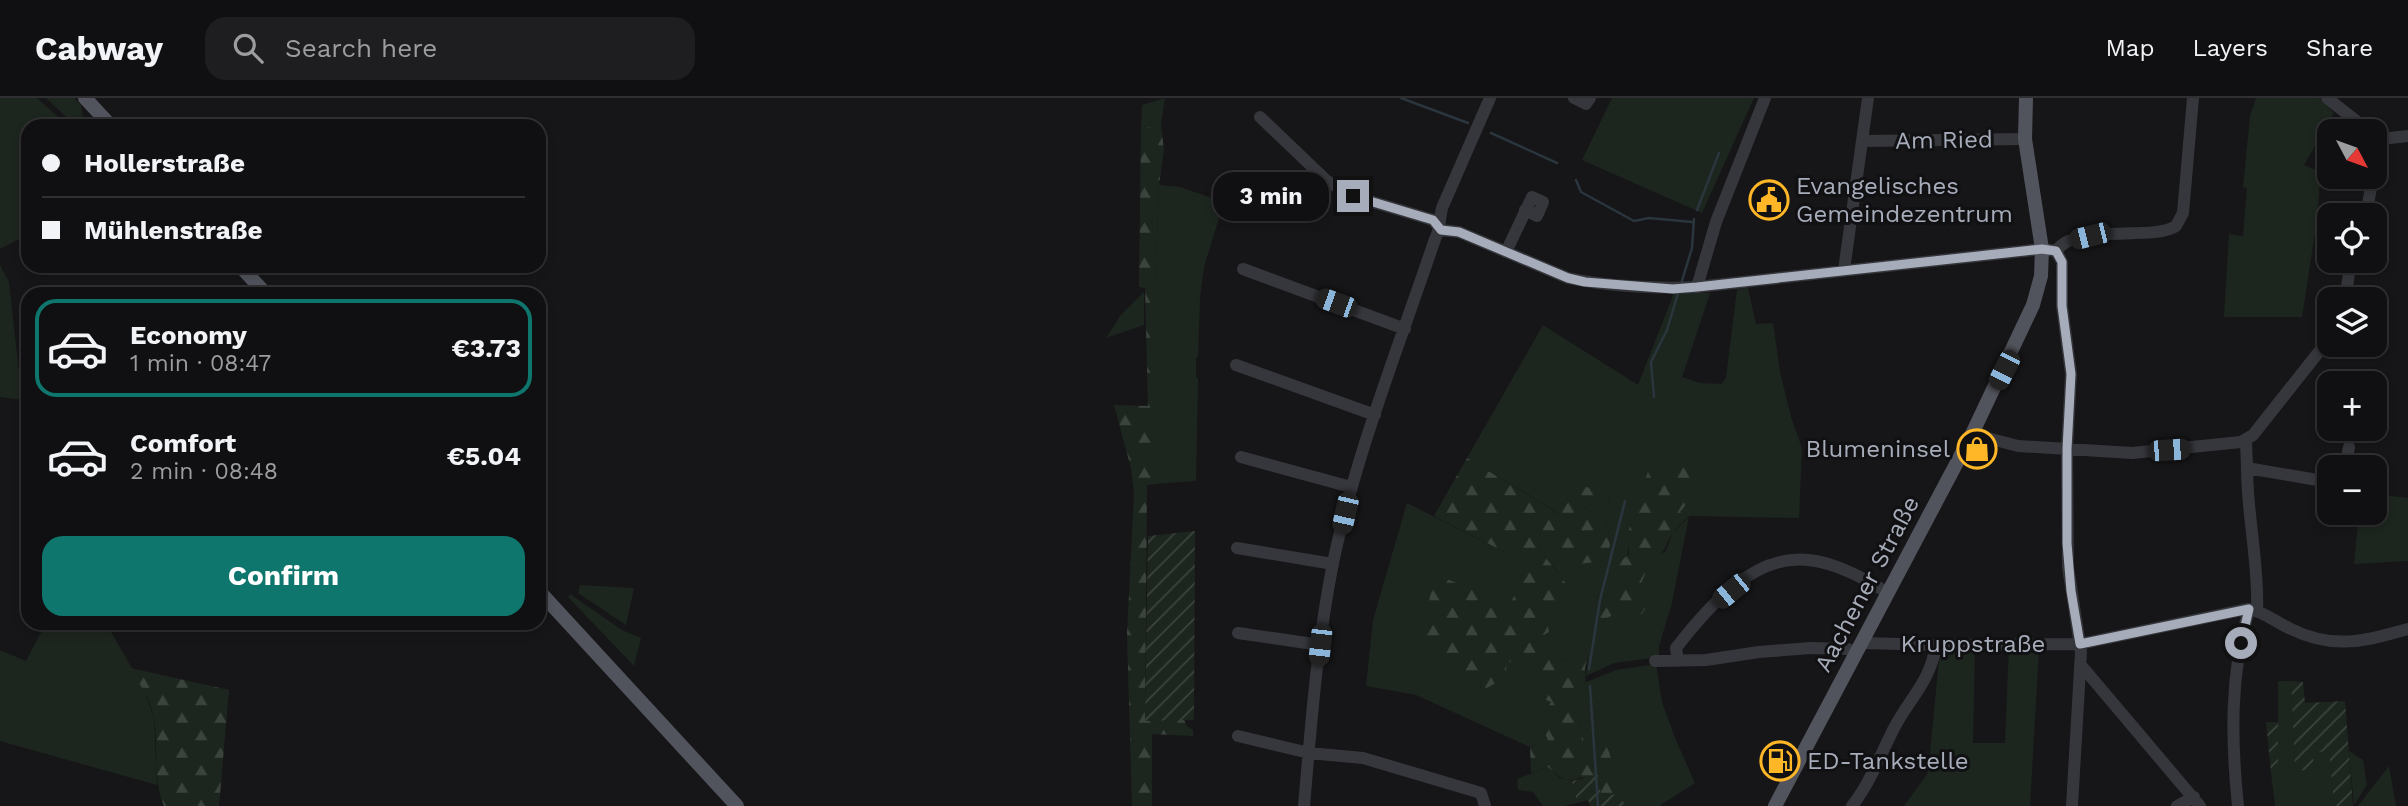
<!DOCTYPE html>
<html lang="en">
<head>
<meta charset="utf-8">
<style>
  body { margin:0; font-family:"Work Sans",sans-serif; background:#1e1e20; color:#f1f3f6; height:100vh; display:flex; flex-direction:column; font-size:26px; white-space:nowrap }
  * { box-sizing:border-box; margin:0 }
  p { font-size:23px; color:#9c9d9f }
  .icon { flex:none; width:38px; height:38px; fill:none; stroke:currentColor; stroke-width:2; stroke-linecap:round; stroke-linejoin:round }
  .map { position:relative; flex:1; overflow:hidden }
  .drawer { position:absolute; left:21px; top:189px; width:525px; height:343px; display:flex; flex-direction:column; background:#101012; border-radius:21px; box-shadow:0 4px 10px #0003,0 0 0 2px #303032 }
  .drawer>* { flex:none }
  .hud { position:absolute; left:21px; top:21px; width:525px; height:154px; border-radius:21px; box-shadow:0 4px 10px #0003,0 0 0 2px #303032; display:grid; align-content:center; height:154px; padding:0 21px; background:#101012 }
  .needle { width:46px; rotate:131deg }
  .fabs { position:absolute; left:2317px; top:21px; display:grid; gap:14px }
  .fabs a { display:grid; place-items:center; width:70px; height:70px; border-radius:14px; background:#101012; box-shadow:0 4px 10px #0003,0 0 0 2px #303032; font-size:35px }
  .end { position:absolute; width:32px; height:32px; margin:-16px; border:9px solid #a6acb9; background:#111; box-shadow:0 0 0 4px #111 }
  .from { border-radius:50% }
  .bubble { position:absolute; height:49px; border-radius:21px; background:#101012; box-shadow:0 4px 10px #0003,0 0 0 2px #303032; font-size:23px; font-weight:700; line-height:49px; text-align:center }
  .car { position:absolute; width:21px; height:42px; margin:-21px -10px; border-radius:9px; box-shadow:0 0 5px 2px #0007; background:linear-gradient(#222 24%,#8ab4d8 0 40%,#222 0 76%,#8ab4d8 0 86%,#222 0) }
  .hud b { display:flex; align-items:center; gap:24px; height:66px; font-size:26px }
  .hud b+b { border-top:2px solid #303032 }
  .hud i { width:18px; height:18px; background:#f1f3f6 }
  ul { padding:12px 0 0; list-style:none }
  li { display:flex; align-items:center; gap:21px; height:98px; margin:0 14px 10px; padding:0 7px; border:4px solid transparent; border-radius:21px }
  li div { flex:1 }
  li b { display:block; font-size:26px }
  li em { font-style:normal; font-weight:700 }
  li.current { border-color:#0f766e }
  li>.icon { width:63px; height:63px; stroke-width:1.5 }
  .cta { display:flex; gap:14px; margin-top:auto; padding:14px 21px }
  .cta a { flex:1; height:80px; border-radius:21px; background:#0f766e; color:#fff; font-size:28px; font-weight:700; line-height:80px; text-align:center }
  header { display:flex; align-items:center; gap:42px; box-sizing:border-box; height:98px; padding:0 35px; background:#101012; border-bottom:2px solid #303032 }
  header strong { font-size:33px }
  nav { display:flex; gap:38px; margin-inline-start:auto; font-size:24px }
  .search { width:490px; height:63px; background:#1e1e20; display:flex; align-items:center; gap:18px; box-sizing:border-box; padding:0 24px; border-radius:21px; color:#9c9d9f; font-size:26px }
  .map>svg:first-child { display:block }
  .grass { fill:#1d261e; fill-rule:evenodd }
  .forest { fill:url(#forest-firs) }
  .garden { fill:url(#garden-furrows) }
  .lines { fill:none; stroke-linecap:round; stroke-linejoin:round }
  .stream { stroke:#2a353d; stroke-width:2.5 }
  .minor { stroke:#36373d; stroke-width:12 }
  .major { stroke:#52545d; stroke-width:14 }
  .route { stroke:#a6acb9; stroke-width:9 }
  .labels { text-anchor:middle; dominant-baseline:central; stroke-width:6; stroke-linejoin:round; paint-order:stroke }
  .street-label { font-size:24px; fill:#a6acb9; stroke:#111113 }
  .poi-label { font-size:24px; fill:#a6acb9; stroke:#111113; text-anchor:start }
</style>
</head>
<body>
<header>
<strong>Cabway</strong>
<div class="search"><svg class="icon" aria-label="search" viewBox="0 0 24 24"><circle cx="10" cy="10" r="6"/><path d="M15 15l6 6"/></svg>Search here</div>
<nav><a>Map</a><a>Layers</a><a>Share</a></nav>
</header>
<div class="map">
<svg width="2408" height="708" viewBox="0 0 2408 708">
  <defs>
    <pattern id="forest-firs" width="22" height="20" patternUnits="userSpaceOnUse" patternTransform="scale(1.75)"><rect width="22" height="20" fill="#1d261e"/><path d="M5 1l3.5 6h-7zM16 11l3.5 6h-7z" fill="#3b433d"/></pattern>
    <pattern id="garden-furrows" width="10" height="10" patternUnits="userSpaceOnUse" patternTransform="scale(1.75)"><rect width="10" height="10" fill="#1d261e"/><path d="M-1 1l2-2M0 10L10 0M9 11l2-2" fill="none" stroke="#3b433d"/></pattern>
  </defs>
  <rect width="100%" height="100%" fill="#161618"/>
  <path class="grass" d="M0 0H37L68 28H28V142L21 140 0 151Z
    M46 0H74L81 7 83 20 76 25 81 28H76Z
    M1165 0 1161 27 1141 31 1142 7Z
    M1612 0H1754L1702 115 1582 62Z
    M2256 0H2319L2334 15 2304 67 2321 74 2317 117 2329 121V137L2315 135 2302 219H2224L2229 136 2243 138 2247 90 2243 89 2250 18Z
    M1159 87 1180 89 1224 104 1204 169 1200 199 1198 259 1196 260V279L1198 280 1196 383 1155 386V185Z
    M0 167 9 184 22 302 0 299Z
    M1748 190 1756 226 1773 225 1780 274 1791 319 1802 350 1799 420 1689 418 1672 505 1659 548V559L1614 565 1586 578 1588 559 1563 563 1553 558 1551 604 1539 623 1548 642 1530 649 1416 597 1366 588 1373 522 1407 405 1526 465 1510 508 1422 556 1482 582 1479 594 1506 565 1521 559 1531 545 1549 534 1548 528 1535 521 1559 476 1539 451 1547 437 1561 424 1574 422 1588 407 1608 404 1609 395 1560 416 1467 360 1543 227 1638 287 1674 195H1710L1682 279 1700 285 1721 286 1726 280 1737 191ZM1648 373 1694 397 1679 414 1689 419 1673 435 1665 454 1646 462 1648 469 1636 498 1593 499 1606 497 1624 482 1630 439 1629 430 1638 415ZM1593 414 1607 424 1610 448 1550 440 1567 438Z
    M1144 194V227L1106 240 1120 218Z
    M2375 396 2408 400V463L2354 466 2359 415H2375Z
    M580 487 634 490 626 527 578 495Z
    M570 496 622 532 641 540 634 568 568 499Z
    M46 525H106L142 588 154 619 157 687 0 643V552L26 563Z
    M2009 549 2039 551 2030 708H1904L1928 675 1940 552 1975 550 1973 645H2005Z
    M1656 566 1662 604 1675 640 1695 685 1659 708H1625L1620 695 1585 648 1578 619V599L1586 588V584L1616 572Z
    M2278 583H2291L2295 672 2314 671 2313 656 2329 652 2334 708H2275L2271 675 2278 673Z
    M2349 653 2363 662 2367 687 2354 707Z
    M2389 668 2396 708H2358Z
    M1548 669 1560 680 1572 683 1577 705 1564 708H1543L1533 694 1518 692 1517 681Z"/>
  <path class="forest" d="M1161 27 1164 52 1159 87 1155 185V386L1147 387 1145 623 1184 622 1187 628 1193 632V638L1152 636V708H1132L1127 536 1134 396 1131 370 1114 307 1148 308 1145 190 1139 189 1141 31Z
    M1467 360 1559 416 1581 388 1609 394 1608 404 1588 407 1574 422 1561 424 1562 432 1547 437 1539 451 1567 487 1562 511 1536 521 1548 528 1549 534 1531 545 1542 559 1553 558 1563 563 1588 558 1585 570 1586 588 1578 599V619L1585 648 1607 646 1620 695 1601 701 1582 679C1565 686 1561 680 1548 669L1531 675 1530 649 1548 642 1539 623 1551 604 1539 599 1532 580 1540 569 1542 559 1526 565 1521 559 1507 565 1505 579 1479 595 1482 582 1422 556 1433 475 1510 508 1526 465 1434 418Z
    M1682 361 1699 380 1694 397 1680 414 1689 418C1684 423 1677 429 1673 435 1664 448 1665 459 1647 462L1648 469 1636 498 1647 507 1642 516 1620 528 1616 525 1615 516 1603 522 1592 516 1593 499 1606 497 1624 482 1615 466 1629 457V430L1638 415 1633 403 1642 393 1648 373Z
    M1593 414 1607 424 1610 448 1604 463 1561 468 1547 452 1550 440 1567 438 1572 428Z
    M130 570 229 592 219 708H164C152 679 159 650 154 620 151 602 139 585 130 570Z"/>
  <path class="garden" d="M1195 433 1194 622 1145 623 1148 438Z
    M2291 583 2303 584 2305 605 2345 603 2353 708H2334L2329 652 2313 656 2314 671 2295 673Z
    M2266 624H2278V674L2271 675Z
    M1598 677 1601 700 1620 695 1625 708H1590L1588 702 1577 705 1572 683Z"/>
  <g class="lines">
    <path class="stream" d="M1401 0 1468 25
      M1491 35 1557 65
      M1576 82 1581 94 1634 123 1649 120 1692 124
      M1697 112 1719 55
      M1681 186 1692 150 1694 121
      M1654 299 1651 264 1667 232 1679 192
      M1589 571 1600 502 1625 403
      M1590 588 1598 708"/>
    <path class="minor" d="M1574 0 1586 6 1590 0
      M2327 0 2369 33
      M1260 19 1327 83 1353 98 1433 122 1441 132 1459 134 1568 180C1605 188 1658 191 1697 189L2042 151 2056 153 2062 164V208L2071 276 2067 351 2068 469 2081 554 2072 708
      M2375 37 2381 41 2408 38
      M1863 43 2025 41
      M2375 70 2381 41
      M2366 117 2373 79
      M2056 153C2076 124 2152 144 2176 128L2183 115 2193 0
      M1506 154 1532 99 1543 104 1537 118 1525 112
      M1243 171 1405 231
      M1844 172 1868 0
      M1697 189 1716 124 1765 0
      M2345 201 2351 163
      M1236 267 1375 317
      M1972 336 2018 348 2132 355 2241 344 2253 337 2329 241
      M2246 343 2247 370 2329 384
      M1241 359 1351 389
      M2345 369 2349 349
      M2247 370C2247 418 2259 465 2257 513
      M1237 450 1333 466
      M1238 535 1320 547
      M1862 545 1936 547 2080 546 2247 511C2262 512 2277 525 2291 531 2333 552 2365 543 2408 531
      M1655 563 1706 562 1759 554 1811 550 1848 551
      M1678 563 1676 550C1707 510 1754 455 1809 462 1837 465 1865 481 1888 495
      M2080 566 2200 708
      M1238 638 1309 655 1363 660 1481 695 1485 708
      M1304 708C1311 627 1317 545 1333 465 1356 355 1399 248 1435 141 1441 130 1439 122 1442 110L1490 0
      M1852 708C1870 685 1880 658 1893 632 1910 599 1930 585 1936 547
      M2177 708 2194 699
      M2238 708C2231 641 2230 576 2249 511"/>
    <path class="major" d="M85 0 111 28
      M240 168 266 196
      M539 493 737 708
      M1775 708 1972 336 2033 207 2041 178 2042 151 2025 41 2026 0"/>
  </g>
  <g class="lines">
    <path class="route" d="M1353 98 1433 122 1441 132 1459 134 1568 180 1585 184 1673 191 1697 189 2042 151 2056 153 2062 164V208L2071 276 2067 351V445L2071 493 2080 546 2249 511 2241 545"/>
  </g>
  <defs>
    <g id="civic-ring" transform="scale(2.0125)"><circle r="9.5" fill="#111113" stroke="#ffb627" stroke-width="1.5"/><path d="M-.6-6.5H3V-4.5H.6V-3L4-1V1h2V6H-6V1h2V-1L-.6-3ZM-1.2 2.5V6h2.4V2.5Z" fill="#ffb627"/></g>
    <g id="shop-ring" transform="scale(2.0125)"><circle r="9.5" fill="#111113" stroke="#ffb627" stroke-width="1.5"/><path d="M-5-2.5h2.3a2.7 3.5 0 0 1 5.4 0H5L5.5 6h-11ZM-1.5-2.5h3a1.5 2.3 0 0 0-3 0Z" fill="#ffb627"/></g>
    <g id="fuel-ring" transform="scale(2.0125)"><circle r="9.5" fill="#111113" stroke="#ffb627" stroke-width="1.5"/><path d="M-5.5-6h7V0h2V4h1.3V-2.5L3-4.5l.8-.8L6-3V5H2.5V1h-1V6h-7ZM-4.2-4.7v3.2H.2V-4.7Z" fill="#ffb627"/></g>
  </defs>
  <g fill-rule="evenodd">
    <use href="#civic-ring" x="1769" y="102"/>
    <use href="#shop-ring" x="1977" y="351"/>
    <use href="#fuel-ring" x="1780" y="663"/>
  </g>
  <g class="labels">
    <g class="street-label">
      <text transform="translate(1944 42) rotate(-1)">Am Ried</text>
      <text transform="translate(1867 486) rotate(-62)">Aachener Straße</text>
      <text x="1973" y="546">Kruppstraße</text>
    </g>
    <g class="poi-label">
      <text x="1796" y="88">Evangelisches<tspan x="1796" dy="28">Gemeindezentrum</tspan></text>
      <text x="1950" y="351" text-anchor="end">Blumeninsel</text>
      <text x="1807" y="663">ED-Tankstelle</text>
    </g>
  </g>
</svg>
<div class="fabs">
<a><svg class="needle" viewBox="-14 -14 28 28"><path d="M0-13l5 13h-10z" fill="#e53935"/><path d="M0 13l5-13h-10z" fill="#9c9d9f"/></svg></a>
<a><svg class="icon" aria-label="locate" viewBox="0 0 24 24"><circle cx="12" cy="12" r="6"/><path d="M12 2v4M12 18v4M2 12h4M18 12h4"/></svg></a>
<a><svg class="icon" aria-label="layers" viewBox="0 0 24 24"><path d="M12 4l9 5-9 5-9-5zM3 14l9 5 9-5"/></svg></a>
<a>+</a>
<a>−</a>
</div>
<i class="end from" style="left:2241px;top:545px"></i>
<i class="end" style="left:1353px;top:98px"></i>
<div class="bubble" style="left:1213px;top:74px;width:116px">3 min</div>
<i class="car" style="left:2090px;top:138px;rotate:256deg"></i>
<i class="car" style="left:1336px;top:205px;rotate:290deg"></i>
<i class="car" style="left:2004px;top:272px;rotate:207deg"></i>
<i class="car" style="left:2169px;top:352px;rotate:86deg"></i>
<i class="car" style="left:1345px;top:415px;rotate:193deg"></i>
<i class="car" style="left:1731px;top:493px;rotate:231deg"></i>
<i class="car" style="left:1320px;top:547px;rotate:186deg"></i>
<div class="hud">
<b><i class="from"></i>Hollerstraße</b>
<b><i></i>Mühlenstraße</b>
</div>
<section class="drawer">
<ul>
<li class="current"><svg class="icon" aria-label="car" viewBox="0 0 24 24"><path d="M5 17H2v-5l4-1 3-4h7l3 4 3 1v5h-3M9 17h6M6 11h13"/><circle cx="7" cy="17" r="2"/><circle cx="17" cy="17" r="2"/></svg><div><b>Economy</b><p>1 min · 08:47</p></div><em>€3.73</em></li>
<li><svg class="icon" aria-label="car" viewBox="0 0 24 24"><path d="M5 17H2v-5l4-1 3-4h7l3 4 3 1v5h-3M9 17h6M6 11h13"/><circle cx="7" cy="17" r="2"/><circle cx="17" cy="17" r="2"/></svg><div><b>Comfort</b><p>2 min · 08:48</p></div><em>€5.04</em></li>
</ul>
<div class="cta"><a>Confirm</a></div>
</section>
</div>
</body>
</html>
